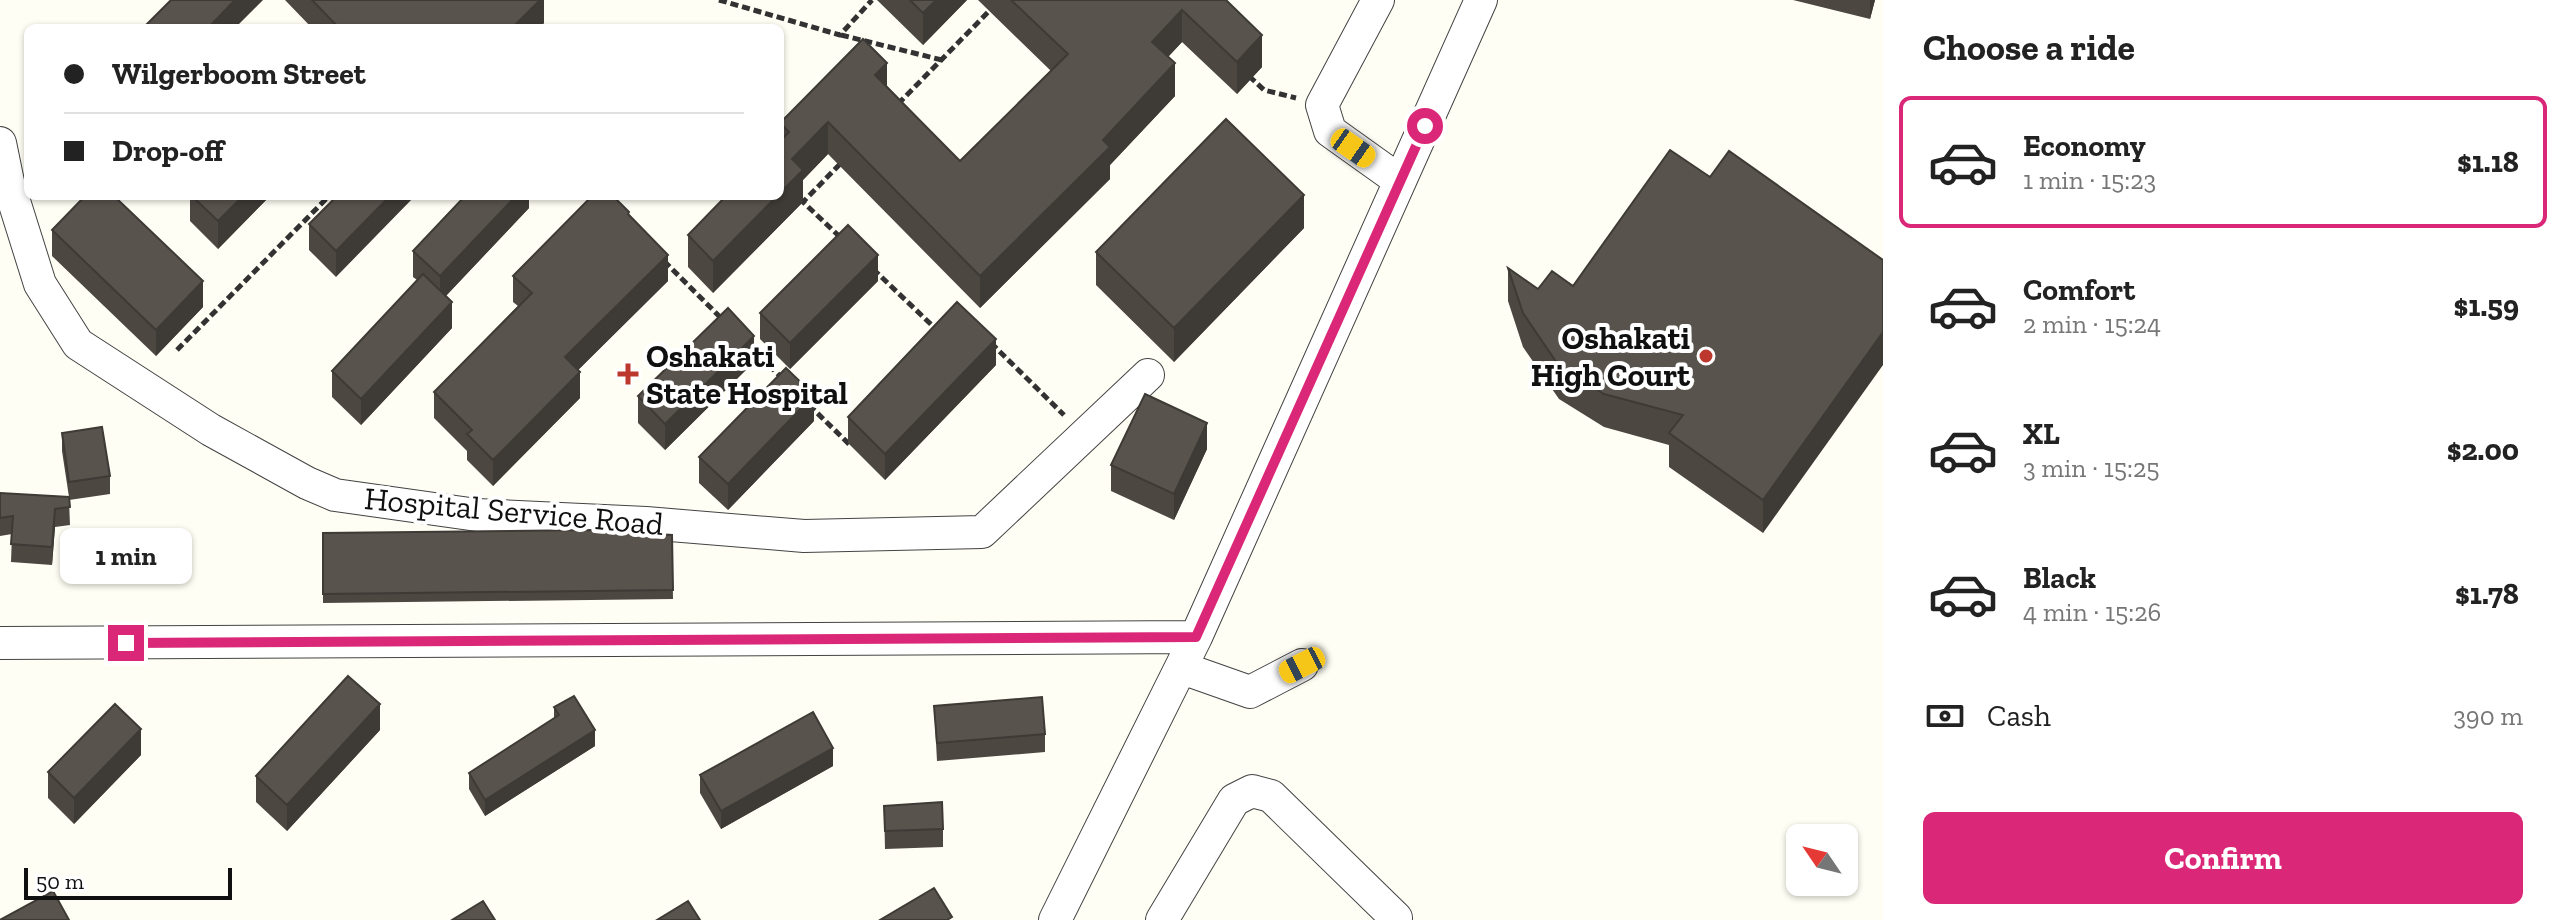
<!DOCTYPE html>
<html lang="en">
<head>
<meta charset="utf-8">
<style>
  body { margin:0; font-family:"Zilla Slab",serif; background:#f2f2f2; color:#222; height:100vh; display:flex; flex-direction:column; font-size:30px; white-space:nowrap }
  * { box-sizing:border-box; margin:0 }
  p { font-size:26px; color:#767676 }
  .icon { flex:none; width:44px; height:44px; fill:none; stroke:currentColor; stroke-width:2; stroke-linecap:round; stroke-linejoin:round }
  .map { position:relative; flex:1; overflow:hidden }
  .drawer { display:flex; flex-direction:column; background:#fff; width:680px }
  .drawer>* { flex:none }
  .hud { position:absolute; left:24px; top:24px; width:760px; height:176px; border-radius:12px; box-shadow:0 2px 6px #0004; display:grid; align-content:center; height:176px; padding:0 40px; background:#fff }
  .needle { width:52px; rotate:305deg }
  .controls { position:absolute; left:1786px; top:824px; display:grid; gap:16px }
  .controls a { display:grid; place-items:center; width:72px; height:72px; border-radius:12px; background:#fff; box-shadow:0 2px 6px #0004; font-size:40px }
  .scale { position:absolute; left:24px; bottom:20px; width:208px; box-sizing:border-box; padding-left:8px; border:4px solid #101010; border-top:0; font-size:22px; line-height:28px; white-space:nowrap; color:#101010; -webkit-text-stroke:6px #fff; paint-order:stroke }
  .end { position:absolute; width:36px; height:36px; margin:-18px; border:10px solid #db2777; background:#fff; box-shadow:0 0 0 4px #fff }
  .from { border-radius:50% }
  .bubble { position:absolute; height:56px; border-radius:12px; background:#fff; box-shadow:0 2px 6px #0004; font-size:26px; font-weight:700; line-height:56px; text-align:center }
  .car { position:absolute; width:24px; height:48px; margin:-24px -12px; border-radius:10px; box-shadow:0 0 6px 2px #0007; background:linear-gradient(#f5c518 24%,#345 0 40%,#f5c518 0 76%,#345 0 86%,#f5c518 0) }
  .hud b { display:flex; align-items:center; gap:28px; height:76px; font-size:30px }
  .hud b+b { border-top:2px solid #e0e0e0 }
  .hud i { width:20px; height:20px; background:#222 }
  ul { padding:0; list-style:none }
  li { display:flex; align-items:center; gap:24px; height:132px; margin:0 16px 12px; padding:0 24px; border:4px solid transparent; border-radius:12px }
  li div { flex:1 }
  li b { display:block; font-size:30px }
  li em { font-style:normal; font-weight:700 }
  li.on { border-color:#db2777 }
  li>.icon { width:72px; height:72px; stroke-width:1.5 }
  h2 { padding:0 40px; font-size:36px; line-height:96px }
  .pay { display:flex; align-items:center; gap:20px; height:88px; padding:0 40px; font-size:30px }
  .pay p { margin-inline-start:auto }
  .primary-button { display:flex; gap:16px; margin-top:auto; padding:16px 40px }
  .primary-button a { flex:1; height:92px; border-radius:12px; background:#db2777; color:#fff; font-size:32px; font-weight:700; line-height:92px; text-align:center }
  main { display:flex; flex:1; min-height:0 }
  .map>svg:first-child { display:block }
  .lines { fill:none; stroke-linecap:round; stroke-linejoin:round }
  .minor-casing { stroke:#434343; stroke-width:34 }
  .path { stroke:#323232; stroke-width:5; stroke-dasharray:8 4; stroke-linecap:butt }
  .minor { stroke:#fff; stroke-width:32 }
  .wall { fill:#4d4742 }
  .shaded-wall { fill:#3e3a36 }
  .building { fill:#59534d; stroke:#3e3a36; stroke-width:2 }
  .route { stroke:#db2777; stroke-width:10 }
  .poi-dot { fill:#bc372d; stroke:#fff; stroke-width:3 }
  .labels { text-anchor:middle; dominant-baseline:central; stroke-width:8; stroke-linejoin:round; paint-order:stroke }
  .poi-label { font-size:32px; font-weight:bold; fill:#101010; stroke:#fff; text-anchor:end }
  .street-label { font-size:32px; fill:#101010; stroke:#fff }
</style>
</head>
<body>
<main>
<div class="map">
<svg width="1883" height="920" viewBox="0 0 1883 920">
  <rect width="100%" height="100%" fill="#fffef4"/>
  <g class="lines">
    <g class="minor-casing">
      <path id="minor" d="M1378 0 1322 105 1330 131 1400 181
        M0 143 8 182 40 284 78 344 211 430 307 483 335 495 477 515 646 523 804 536 982 532 1148 375
        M0 643 1196 637
        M1182 668 1250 692 1302 665
        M1055 920 1196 637 1481 0
        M1162 920 1234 800 1252 791 1271 796 1396 918"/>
    </g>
    <path class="path" d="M719 0 840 35 872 0
      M841 35 942 60
      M1249 76 1264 90 1296 98
      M898 104 1000 0
      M840 237 803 202 841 163
      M664 261 722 319
      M873 269 938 331
      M991 343 1064 415
      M752 348 782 378
      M177 350 329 196
      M809 405 850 445"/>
    <use href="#minor" class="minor"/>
  </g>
  <path class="wall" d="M285 0H544V23L539 28H312Z
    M877 0H967L923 45Z
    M978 0H1226L1262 67 1237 94 1182 42 1168 57 1175 96 1110 165V179L980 308 828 154 803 180V202L713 293 688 267V235L780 196V123L887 86 960 161 1051 71Z
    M1793 0H1875L1870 19Z
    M1710 177 1883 260 1763 533 1669 467V445L1604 427 1559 399 1523 347 1508 301V268L1538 289 1573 286Z
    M190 196H270L218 249 190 221Z
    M337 196 336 277 309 250V224Z
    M529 196V208L446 296 452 328 361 425 332 397V371L417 280 413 277V251Z
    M629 215 668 281 578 370 580 398 493 486 467 460V451L434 418V392L518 306 513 302V276Z
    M1304 228 1174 362 1096 285V252Z
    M52 230 203 307 156 356 52 256Z
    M878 281 790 369 760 339V313Z
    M754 362 665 450 638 423V396Z
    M996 365 885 480 848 443V417Z
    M814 421 728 510 699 483V457Z
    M62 433 110 476V494L69 500 70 525 55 527 52 565 11 562 12 534 0 536V493L69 497 62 451Z
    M1207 449 1174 520 1111 491V465Z
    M323 533 672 535 673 599 323 603Z
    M934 706 1045 734V752L937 761Z
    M554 707 595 746 485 816 469 789V773L554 718Z
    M380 730 287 831 256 802V776Z
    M141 755 74 824 48 798V772Z
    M833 766 721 829 700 793V775Z
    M884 806 943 829V847L885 849Z"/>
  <path class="shaded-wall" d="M235 0H263L235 28H208Z
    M540 0H544V23L539 28H512Z
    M936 0H967L923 45V13Z
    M1870 0H1875L1870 19Z
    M1182 10V42L1152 74V42Z
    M1262 35V67L1237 94V62Z
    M887 63V95L875 75Z
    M1175 63V96L1110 165V179L980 308V276L1103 140Z
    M828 122V154L803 180V202L713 293V261L777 196H780V193L792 159Z
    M1304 195V228L1174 362V328Z
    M243 196H270L218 249V221Z
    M390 196H415L336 277V251Z
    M516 196H529V208L440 302V276Z
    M668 255V281L565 383V357Z
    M878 255V281L790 369V343Z
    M203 281V307L156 356V330Z
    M452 302V328L361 425V399Z
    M1883 332V365L1763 533V500Z
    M754 336V362L665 450V424Z
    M996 339V365L885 480V454Z
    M580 372V398L493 486V460Z
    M814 395V421L728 510V484Z
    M1207 423V449L1174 520V494Z
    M55 509V527L52 565V547Z
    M380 704V730L287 831V805Z
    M141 729V755L74 824V798Z
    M595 730V746L485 816V800Z
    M833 748V766L721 829V811Z"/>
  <path class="building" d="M171 0H235L208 28H143Z
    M312 0H540L512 28H339Z
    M910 0H936L923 13Z
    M1011 0H1226L1262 35 1237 62 1182 10 1152 42 1175 63 1103 140 1110 147 980 276 828 122 792 159 803 170 780 193V141L789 132 780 123 863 39 887 63 875 75 960 161 1068 54Z
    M1226 119 1304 195 1174 328 1096 252Z
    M1670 150 1710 177 1729 151 1883 260V332L1763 500 1669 433 1683 415 1604 394 1559 366 1523 313 1508 268 1538 289 1552 271 1573 286Z
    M85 196H114L203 281 156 330 52 230Z
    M192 196H243L218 221Z
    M337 196H390L336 251 309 224Z
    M465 196H516L440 276 413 251Z
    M592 196H613L629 212 628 214 668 255 565 357 580 372 493 460 467 434 472 430 434 392 532 293 513 276Z
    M726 196H777L713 261 688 235Z
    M848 225 878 255 790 343 760 313Z
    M423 274 452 302 361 399 332 371Z
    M957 302 996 339 885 454 848 417Z
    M728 308 754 336 665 424 638 396Z
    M786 368 814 395 728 484 699 457Z
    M1145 394 1207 423 1174 494 1111 465Z
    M102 427 110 476 69 482 62 433Z
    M0 493 69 497 70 507 55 509 52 547 11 544 13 516 0 518Z
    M594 530 672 535 673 590 323 594V533Z
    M348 676 380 704 287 805 256 776Z
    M574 696 595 730 485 800 469 773 559 715 554 707Z
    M1042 697 1045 734 937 743 934 706Z
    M115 704 141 729 74 798 48 772Z
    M813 712 833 748 721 811 700 775Z
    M942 802 943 829 885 831 884 806Z
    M934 888 952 917 947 920H880Z
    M53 891 69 920H0Z
    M483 901 495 920H452Z
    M688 901 700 920H657Z"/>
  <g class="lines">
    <path class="route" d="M126 643 1196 637 1425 126"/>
  </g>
  <g class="poi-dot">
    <circle cx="1706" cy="356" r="8"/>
    <path d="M624 362h8v8h8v8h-8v8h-8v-8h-8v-8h8z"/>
  </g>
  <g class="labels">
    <g class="poi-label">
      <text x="1690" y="338">Oshakati<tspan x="1690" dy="37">High Court</tspan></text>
      <text x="646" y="356" text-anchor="start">Oshakati<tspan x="646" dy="37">State Hospital</tspan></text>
    </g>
    <g class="street-label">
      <text transform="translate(514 511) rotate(5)">Hospital Service Road</text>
    </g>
  </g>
</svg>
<div class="controls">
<a><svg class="needle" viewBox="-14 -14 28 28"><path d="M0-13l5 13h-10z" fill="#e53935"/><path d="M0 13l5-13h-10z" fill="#767676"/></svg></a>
</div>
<div class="scale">50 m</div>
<i class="end from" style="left:1425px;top:126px"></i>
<i class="end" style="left:126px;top:643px"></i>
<div class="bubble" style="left:60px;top:528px;width:132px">1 min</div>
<i class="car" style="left:1353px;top:148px;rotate:125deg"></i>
<i class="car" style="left:1302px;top:665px;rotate:243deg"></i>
<div class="hud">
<b><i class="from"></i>Wilgerboom Street</b>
<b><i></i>Drop-off</b>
</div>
</div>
<section class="drawer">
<h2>Choose a ride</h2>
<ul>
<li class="on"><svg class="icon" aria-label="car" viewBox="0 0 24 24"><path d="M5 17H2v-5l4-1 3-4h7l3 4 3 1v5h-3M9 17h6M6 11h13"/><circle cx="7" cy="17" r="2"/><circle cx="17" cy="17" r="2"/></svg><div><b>Economy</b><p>1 min · 15:23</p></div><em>$1.18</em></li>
<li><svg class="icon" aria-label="car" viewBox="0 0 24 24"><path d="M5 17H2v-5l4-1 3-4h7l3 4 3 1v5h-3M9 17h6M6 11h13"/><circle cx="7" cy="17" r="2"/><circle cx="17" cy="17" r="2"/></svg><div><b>Comfort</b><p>2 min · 15:24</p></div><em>$1.59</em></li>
<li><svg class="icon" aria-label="car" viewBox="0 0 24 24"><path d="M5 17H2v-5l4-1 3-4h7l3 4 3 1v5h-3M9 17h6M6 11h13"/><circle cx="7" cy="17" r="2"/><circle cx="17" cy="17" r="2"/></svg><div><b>XL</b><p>3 min · 15:25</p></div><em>$2.00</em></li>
<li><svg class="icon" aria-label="car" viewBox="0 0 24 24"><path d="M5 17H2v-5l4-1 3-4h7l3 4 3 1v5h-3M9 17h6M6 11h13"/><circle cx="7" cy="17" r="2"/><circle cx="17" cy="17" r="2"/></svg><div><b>Black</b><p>4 min · 15:26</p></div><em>$1.78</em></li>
</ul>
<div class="pay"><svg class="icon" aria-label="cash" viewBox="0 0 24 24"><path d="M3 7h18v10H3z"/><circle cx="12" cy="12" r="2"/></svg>Cash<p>390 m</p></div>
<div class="primary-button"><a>Confirm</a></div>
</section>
</main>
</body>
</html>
